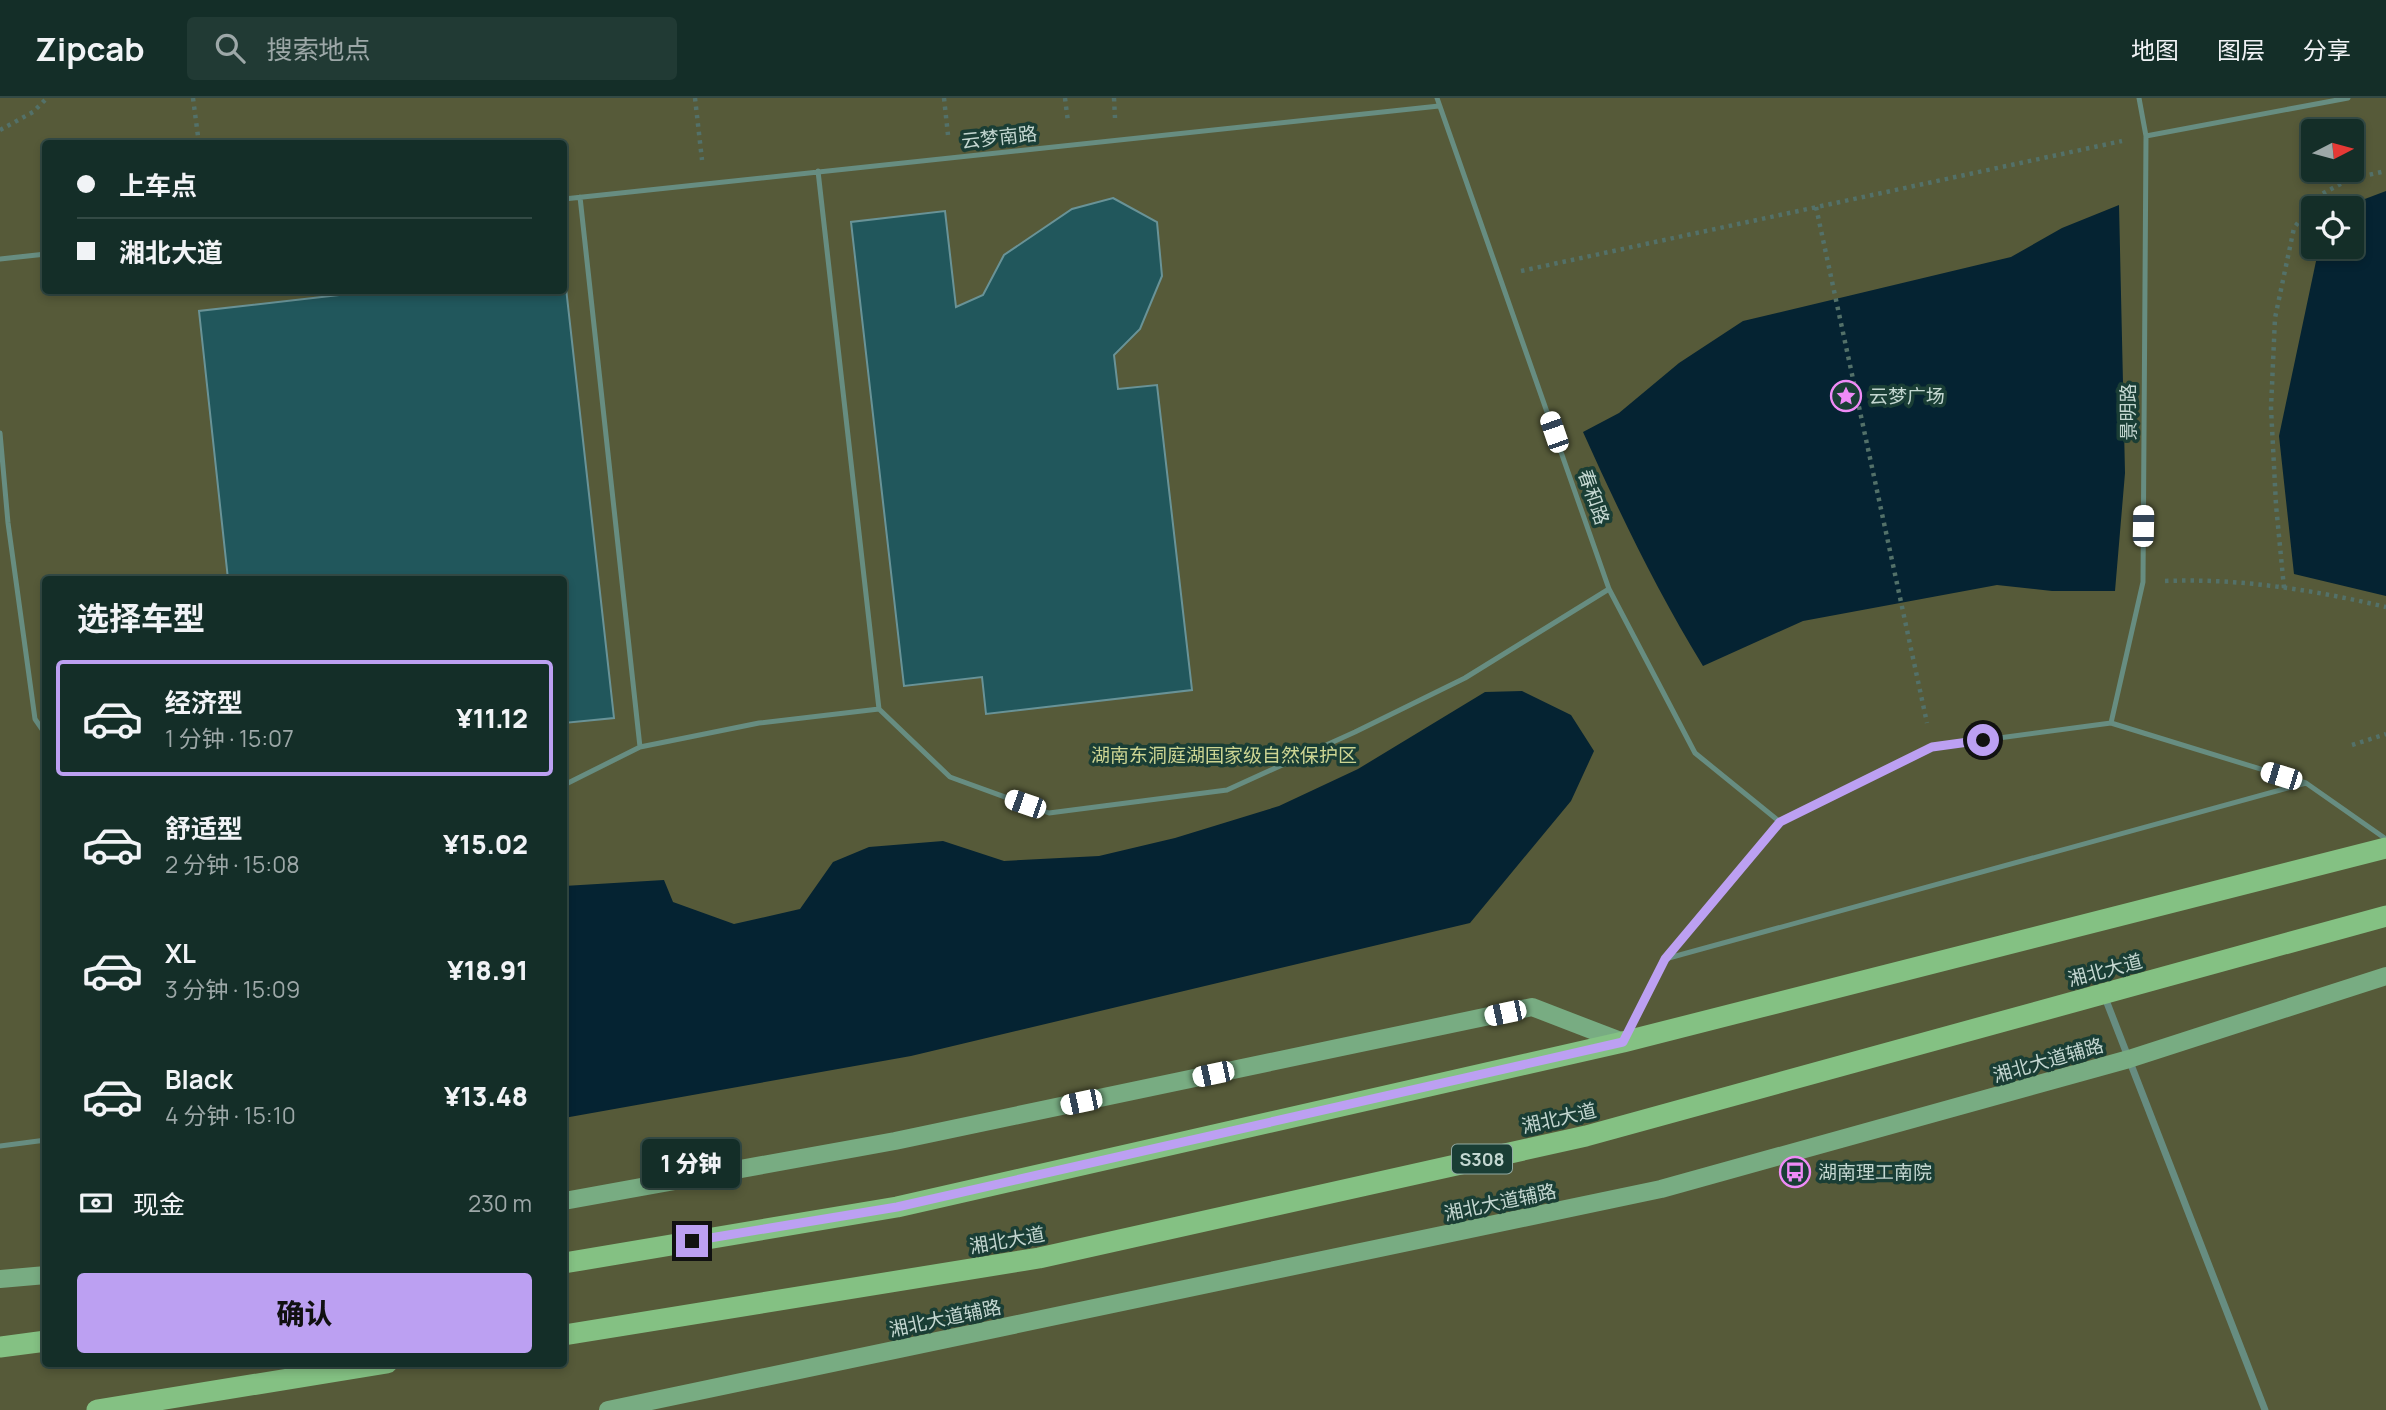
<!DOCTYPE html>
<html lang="zh">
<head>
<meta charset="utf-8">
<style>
  body { margin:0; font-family:Manrope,"Noto Sans SC",sans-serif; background:#213a34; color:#f1f3f6; height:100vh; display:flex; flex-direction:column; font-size:26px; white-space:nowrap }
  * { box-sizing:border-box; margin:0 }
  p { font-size:23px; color:#9da8a8 }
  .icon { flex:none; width:38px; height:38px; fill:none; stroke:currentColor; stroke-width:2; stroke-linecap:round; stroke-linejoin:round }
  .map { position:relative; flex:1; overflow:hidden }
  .drawer { position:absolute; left:42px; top:478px; width:525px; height:791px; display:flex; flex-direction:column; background:#142e28; border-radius:7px; box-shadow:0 4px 10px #0003,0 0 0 2px #334a45 }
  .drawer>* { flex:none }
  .banner { position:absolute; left:42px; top:42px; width:525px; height:154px; border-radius:7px; box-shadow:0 4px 10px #0003,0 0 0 2px #334a45; display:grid; align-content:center; height:154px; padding:0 35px; background:#142e28 }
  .needle { width:46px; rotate:84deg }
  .buttons { position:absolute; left:2301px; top:21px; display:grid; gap:14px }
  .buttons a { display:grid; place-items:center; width:63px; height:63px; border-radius:7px; background:#142e28; box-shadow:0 4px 10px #0003,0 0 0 2px #334a45; font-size:35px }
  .end { position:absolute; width:32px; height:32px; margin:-16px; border:9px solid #bca0f2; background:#111; box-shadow:0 0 0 4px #111 }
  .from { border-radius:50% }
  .bubble { position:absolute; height:49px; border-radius:7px; background:#142e28; box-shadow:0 4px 10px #0003,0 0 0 2px #334a45; font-size:23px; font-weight:800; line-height:49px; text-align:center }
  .car { position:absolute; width:21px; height:42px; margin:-21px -10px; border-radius:9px; box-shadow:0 0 5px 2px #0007; background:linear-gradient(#fff 24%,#345 0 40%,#fff 0 76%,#345 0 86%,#fff 0) }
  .banner b { display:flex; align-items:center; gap:24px; height:66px; font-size:26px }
  .banner b+b { border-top:2px solid #334a45 }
  .banner i { width:18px; height:18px; background:#f1f3f6 }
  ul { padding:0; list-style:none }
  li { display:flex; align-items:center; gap:21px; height:116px; margin:0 14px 10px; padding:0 21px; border:4px solid transparent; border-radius:7px }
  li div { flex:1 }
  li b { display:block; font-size:26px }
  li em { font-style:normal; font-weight:800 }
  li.selected { border-color:#bca0f2 }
  li>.icon { width:63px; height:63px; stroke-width:1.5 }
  h2 { padding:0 35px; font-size:32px; line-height:84px }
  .pay { display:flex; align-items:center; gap:18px; height:77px; padding:0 35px; font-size:26px }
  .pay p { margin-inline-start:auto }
  .action { display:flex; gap:14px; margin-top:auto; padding:14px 35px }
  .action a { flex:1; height:80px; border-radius:7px; background:#bca0f2; color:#111; font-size:28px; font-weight:800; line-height:80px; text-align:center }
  header { display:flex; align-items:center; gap:42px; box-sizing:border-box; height:98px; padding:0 35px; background:#142e28; border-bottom:2px solid #334a45 }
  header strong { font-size:33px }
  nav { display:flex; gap:38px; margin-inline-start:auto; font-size:24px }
  .search { width:490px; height:63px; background:#213a34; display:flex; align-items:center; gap:18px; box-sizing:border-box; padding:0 24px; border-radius:7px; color:#9da8a8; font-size:26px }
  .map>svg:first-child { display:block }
  .green { fill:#565a39; fill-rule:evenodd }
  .water { fill:#052332 }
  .building { fill:#21575c; stroke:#699397; stroke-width:2 }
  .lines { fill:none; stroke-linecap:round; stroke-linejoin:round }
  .path { stroke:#537169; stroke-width:4.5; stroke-dasharray:3.5 5; stroke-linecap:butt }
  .lane { stroke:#678d81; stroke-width:5 }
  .street { stroke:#678d81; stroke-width:7 }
  .primary { stroke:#78ac82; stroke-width:18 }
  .highway { stroke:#84c183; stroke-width:21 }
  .route { stroke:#bca0f2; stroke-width:9 }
  .labels { text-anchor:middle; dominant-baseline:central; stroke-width:7; stroke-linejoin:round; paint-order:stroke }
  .shield { fill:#1a3e35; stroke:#91a9a2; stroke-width:2 }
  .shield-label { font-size:18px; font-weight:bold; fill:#c4d7d1 }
  .street-label { font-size:19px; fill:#c4d7d1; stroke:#1a3e35 }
  .poi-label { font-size:19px; fill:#c4d7d1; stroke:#1a3e35; text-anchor:start }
  .park-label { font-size:19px; fill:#cdd593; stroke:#1a3e35 }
</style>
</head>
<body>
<header>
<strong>Zipcab</strong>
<div class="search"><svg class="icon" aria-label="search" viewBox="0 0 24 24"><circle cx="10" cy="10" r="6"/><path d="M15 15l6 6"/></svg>搜索地点</div>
<nav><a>地图</a><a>图层</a><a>分享</a></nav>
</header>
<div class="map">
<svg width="2386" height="1312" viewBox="0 0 2386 1312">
  <rect width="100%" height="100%" fill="#1a3e35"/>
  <path class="green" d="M0 0H2386V1312H0ZM2314 33H2352V72H2314ZM46 46H564V192H46ZM2314 110H2352V149H2314ZM46 481H564V1265H46Z"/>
  <path class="water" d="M2386 93V498L2294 476 2279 338 2319 149H2352V110H2341Z
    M2119 107 2125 375 2115 493H2052L1997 487 1803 523 1703 568C1656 491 1620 416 1583 334L1619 315 1679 265 1743 223 2011 159 2062 130Z
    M1522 593 1571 617 1594 653 1571 703 1470 825 911 958 564 1020V788L664 782 673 804 734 826 800 811 833 764 869 749 943 743 1004 763 1099 758 1175 740 1279 708 1358 671 1485 594Z"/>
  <path class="building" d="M1113 100 1157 124 1162 178 1140 231 1114 257 1118 291 1157 287 1192 592 986 616 982 579 904 588 851 124 945 113 956 209 983 197 1004 157 1072 111Z
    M564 172 614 620 564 625V481H228L199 213 383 192H564Z"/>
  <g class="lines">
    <path class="path" d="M193 0 199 46
      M695 0 702 62
      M944 0 948 37
      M1065 0 1068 24
      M1114 0 1115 20
      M0 32 33 14 47 0
      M1816 109 1927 625
      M1521 173 2122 43
      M2165 483C2239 480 2314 492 2386 509
      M2284 490 2276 407 2271 310 2275 220 2294 130 2318 98 2350 81 2386 73
      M2352 647 2386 636"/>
    <path class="lane" d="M1437 0 1609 491 1695 655 1780 724
      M2146 38 2348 0
      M818 73 879 611
      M580 99 640 649
      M564 101 1439 8
      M0 161 46 156
      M0 335 8 425 35 621 46 637
      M2111 625 2143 484 2146 38 2139 0
      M564 687 640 649 759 625 879 611 950 679 1049 715 1227 692 1355 634 1465 580 1609 491
      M1665 861 2306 685
      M1628 935 1665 861 1780 724 1932 649 2111 625 2306 685 2386 741
      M0 1048 46 1042"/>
    <path class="street" d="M2104 897 2265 1312"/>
    <path class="primary" d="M564 1103 895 1043 1532 909 1623 944
      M0 1181 46 1177
      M608 1312 1661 1091 2129 961 2386 878"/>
    <path class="highway" d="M564 1165 897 1109 1623 944 2386 750
      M564 1237 1039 1160 1586 1038 2386 818
      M0 1249 46 1243
      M97 1312 387 1265"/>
  </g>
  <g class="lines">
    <path class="route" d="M692 1143 897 1109 1623 944 1665 861 1780 724 1932 649 1983 642"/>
  </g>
  <defs>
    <g id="sight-ring" transform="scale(1.575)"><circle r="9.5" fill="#1a3e35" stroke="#ef8bf6" stroke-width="1.5"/><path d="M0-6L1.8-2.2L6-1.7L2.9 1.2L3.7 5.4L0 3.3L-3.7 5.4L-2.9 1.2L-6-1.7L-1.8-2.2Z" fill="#ef8bf6"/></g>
    <g id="bus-ring" transform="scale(1.575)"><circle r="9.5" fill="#1a3e35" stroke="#ef8bf6" stroke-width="1.5"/><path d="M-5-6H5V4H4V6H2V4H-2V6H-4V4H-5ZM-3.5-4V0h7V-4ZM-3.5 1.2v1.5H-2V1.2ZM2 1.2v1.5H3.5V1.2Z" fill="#ef8bf6"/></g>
  </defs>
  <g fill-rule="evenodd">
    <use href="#sight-ring" x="1846" y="298"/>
    <use href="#bus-ring" x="1795" y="1074"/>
  </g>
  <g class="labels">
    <rect class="shield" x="1452" y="1046.5" width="60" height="29" rx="5"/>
    <g class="shield-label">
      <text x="1482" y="1061">S308</text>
    </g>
    <g class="street-label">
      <text transform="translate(999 39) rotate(-6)">云梦南路</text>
      <text transform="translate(2128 314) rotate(-90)">景明路</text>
      <text transform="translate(1594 399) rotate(71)">春和路</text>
      <text transform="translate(2105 872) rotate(-15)">湘北大道</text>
      <text transform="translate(2048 962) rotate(-16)">湘北大道辅路</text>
      <text transform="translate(1559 1020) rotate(-13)">湘北大道</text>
      <text transform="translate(1500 1104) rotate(-12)">湘北大道辅路</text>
      <text transform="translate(1007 1142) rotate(-10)">湘北大道</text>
      <text transform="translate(945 1220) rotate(-12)">湘北大道辅路</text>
    </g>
    <g class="poi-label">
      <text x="1869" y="298">云梦广场</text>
      <text x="1818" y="1074">湖南理工南院</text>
    </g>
    <g class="park-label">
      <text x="1224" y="657">湖南东洞庭湖国家级自然保护区</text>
    </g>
  </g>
</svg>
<div class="buttons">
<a><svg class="needle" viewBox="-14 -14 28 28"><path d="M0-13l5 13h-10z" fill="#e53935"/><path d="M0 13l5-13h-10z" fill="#9da8a8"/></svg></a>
<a><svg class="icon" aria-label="locate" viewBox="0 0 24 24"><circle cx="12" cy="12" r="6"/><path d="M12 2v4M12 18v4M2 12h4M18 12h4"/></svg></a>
</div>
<i class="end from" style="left:1983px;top:642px"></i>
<i class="end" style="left:692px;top:1143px"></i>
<div class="bubble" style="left:642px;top:1041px;width:98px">1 分钟</div>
<i class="car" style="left:1554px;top:334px;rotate:341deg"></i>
<i class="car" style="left:2143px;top:428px;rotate:1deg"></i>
<i class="car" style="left:2281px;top:678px;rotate:287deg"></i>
<i class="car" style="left:1025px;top:706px;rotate:289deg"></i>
<i class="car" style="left:1505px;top:915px;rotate:258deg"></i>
<i class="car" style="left:1213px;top:976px;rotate:258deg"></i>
<i class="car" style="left:1081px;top:1004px;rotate:258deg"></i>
<div class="banner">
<b><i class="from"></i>上车点</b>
<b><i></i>湘北大道</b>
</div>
<section class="drawer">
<h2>选择车型</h2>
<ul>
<li class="selected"><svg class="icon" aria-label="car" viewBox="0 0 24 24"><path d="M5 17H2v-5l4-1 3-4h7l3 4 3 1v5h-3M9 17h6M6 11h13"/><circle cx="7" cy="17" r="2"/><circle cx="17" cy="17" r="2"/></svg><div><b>经济型</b><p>1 分钟 · 15:07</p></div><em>¥11.12</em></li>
<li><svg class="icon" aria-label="car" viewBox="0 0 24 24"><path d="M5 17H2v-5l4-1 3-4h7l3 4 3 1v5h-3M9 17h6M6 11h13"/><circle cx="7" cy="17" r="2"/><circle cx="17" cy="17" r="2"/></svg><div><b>舒适型</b><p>2 分钟 · 15:08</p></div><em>¥15.02</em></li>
<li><svg class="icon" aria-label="car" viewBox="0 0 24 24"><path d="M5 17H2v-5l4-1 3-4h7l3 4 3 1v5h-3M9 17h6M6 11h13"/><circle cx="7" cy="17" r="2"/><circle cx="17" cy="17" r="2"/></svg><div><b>XL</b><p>3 分钟 · 15:09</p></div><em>¥18.91</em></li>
<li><svg class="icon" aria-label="car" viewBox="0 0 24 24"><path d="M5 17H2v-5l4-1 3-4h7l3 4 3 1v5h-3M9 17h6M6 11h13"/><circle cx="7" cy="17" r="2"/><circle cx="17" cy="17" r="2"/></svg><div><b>Black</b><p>4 分钟 · 15:10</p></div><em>¥13.48</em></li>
</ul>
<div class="pay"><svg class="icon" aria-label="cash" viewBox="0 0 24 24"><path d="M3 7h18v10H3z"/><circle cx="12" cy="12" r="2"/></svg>现金<p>230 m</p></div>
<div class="action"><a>确认</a></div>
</section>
</div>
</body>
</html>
